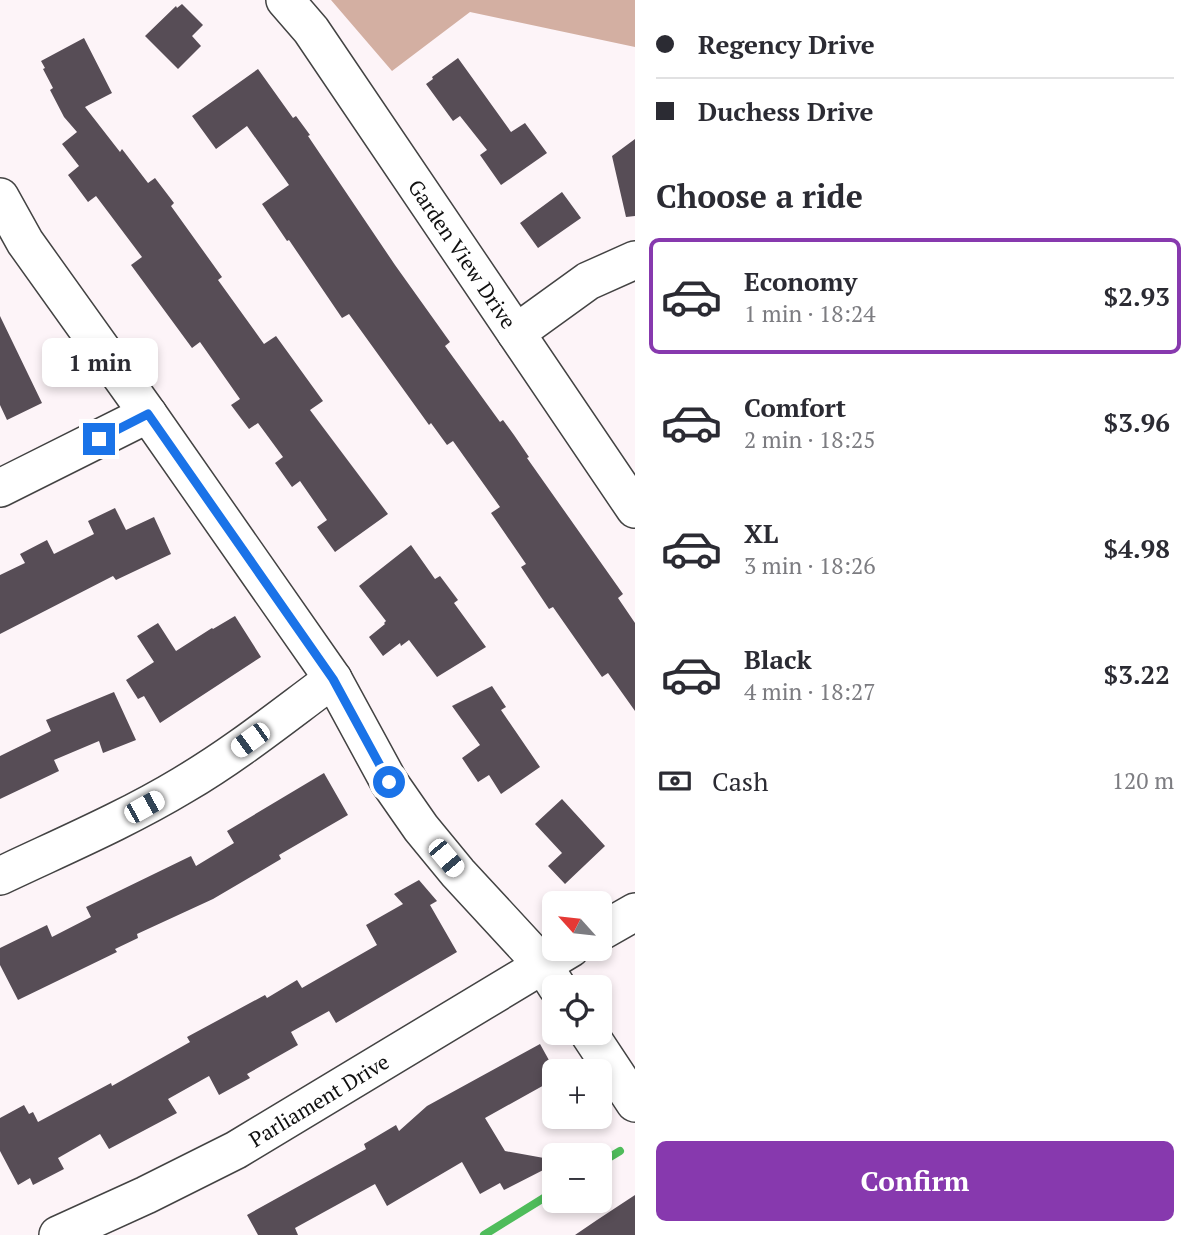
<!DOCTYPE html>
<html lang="en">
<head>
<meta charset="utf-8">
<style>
  body { margin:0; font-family:"PT Serif",serif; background:#f2f2f3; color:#2b2b33; height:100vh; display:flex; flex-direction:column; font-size:26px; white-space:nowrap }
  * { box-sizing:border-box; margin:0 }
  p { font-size:23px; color:#7c7c81 }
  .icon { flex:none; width:38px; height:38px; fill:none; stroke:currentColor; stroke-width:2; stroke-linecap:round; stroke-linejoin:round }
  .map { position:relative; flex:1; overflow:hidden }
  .side { display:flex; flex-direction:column; background:#fff; width:560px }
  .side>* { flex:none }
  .guide { display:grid; align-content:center; height:154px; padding:0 21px; background:#fff }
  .needle { width:46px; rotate:297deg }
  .tools { position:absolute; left:542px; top:891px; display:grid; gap:14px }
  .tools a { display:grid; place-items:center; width:70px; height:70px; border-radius:10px; background:#fff; box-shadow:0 4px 10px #0003; font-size:35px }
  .end { position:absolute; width:32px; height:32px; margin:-16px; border:9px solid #1a73e8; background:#fff; box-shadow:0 0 0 4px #fff }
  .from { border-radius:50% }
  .bubble { position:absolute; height:49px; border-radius:10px; background:#fff; box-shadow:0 4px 10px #0003; font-size:23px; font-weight:700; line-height:49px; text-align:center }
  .car { position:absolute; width:21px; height:42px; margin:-21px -10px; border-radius:9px; box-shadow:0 0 5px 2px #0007; background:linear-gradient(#fff 24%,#345 0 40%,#fff 0 76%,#345 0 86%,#fff 0) }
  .guide b { display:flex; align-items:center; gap:24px; height:66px; font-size:26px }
  .guide b+b { border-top:2px solid #e1e1e2 }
  .guide i { width:18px; height:18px; background:#2b2b33 }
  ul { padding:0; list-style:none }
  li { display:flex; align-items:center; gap:21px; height:116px; margin:0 14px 10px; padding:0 7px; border:4px solid transparent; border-radius:10px }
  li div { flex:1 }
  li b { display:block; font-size:26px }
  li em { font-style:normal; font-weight:700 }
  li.selected { border-color:#8739ae }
  li>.icon { width:63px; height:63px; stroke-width:1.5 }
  h2 { padding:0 21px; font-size:32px; line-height:84px }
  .pay { display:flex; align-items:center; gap:18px; height:77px; padding:0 21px; font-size:26px }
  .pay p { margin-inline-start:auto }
  .cta { display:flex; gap:14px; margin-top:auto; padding:14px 21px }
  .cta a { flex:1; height:80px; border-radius:10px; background:#8739ae; color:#fff; font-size:28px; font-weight:700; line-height:80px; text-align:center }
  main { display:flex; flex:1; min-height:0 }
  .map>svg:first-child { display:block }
  .forest { fill:#d3afa2 }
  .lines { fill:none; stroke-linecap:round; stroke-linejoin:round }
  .stream { stroke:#4fbc5b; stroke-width:8 }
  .building { fill:#574d56 }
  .minor-casing { stroke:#434343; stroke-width:40 }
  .minor { stroke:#fff; stroke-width:37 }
  .route { stroke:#1a73e8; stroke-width:9 }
  .labels { text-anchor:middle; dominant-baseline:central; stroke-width:7; stroke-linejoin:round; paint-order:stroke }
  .street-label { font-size:21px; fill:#101010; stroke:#fff }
</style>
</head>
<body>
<main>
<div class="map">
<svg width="635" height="1235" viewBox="0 0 635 1235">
  <rect width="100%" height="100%" fill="#fdf4f8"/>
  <path class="forest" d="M331 0H635V47L470 12 392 71Z"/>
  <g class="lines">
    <path class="stream" d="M600 1163 620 1151
      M484 1235 555 1191"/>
  </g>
  <path class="building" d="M182 4 203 25 192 36 201 46 178 69 145 36 176 6 177 8Z
    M84 38 112 93 85 107 120 152 122 149 148 183 155 178 174 203 171 206 222 277 218 280 264 344 276 336 323 401 310 410 388 514 335 552 317 527 327 520 300 481 292 487 275 463 283 457 258 423 249 429 231 405 240 399 200 342 192 348 131 265 142 257 96 196 88 202 68 175 79 166 62 144 77 132 64 117 50 90 53 88 43 69 45 68 41 61Z
    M458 58 511 132 525 123 547 153 501 185 480 155 487 150 460 116 453 121 426 84 433 79 432 77Z
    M258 69 293 118 296 116 310 135 308 136 395 265 450 342 445 346 500 422 503 420 514 435 529 457 527 458 623 594 618 598 635 623V711L608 673 602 677 553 607 549 609 521 567 526 564 491 513 500 507 453 441 447 445 431 423 429 425 349 314 342 318 289 240 287 241 262 204 289 185 247 126 216 149 192 116Z
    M635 139V216L626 217 612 156Z
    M562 192 581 218 538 248 520 223Z
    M0 316 42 403 7 420 0 405Z
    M115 508 126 530 154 517 171 554 116 580 113 576 0 634V575L25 563 20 554 47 540 54 554 94 534 88 521Z
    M411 545 435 579 440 576 458 600 454 603 486 647 437 677 409 640 401 646 400 643 383 656 369 637 385 624 384 623 386 621 359 586Z
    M235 616 261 657 160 723 144 696 138 699 126 680 154 662 137 636 158 623 176 651 212 628 213 629Z
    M492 686 506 707 501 710 540 767 501 794 489 775 478 782 462 758 480 745 452 706Z
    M114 692 136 740 103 753 99 741 54 760 59 771 0 799V756L51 731 46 720Z
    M324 773 348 815 279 855 281 859 213 899 137 934 138 938 115 949 117 952 18 1000 0 965V948L47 925 52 937 91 917 86 907 191 856 196 866 234 843 227 831Z
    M562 799 605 846 565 884 548 866 562 853 535 824Z
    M419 880 437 901 430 905 457 952 336 1023 329 1011 291 1032 298 1045 247 1074 250 1078 219 1095 209 1076 168 1099 177 1113 109 1149 100 1134 58 1158 64 1169 33 1185 30 1178 18 1185 0 1151V1118L24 1105 29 1114 33 1112 38 1122 111 1083 112 1086 190 1042 187 1037 265 995 267 998 297 980 302 988 377 945 366 925 403 904 394 894Z
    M540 1044 555 1071V1079L485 1118 505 1151 555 1160V1164L504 1190 500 1183 480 1194 462 1162 387 1206 375 1184 295 1228 298 1235H258L247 1215 366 1149 364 1144 396 1125 399 1131 427 1106Z
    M635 1195V1235H575L597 1220Z"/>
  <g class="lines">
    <g class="minor-casing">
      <g id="minor">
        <path id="s1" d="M285 0 311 30 635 509"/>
        <path d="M0 197 25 242 148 414 333 679 389 782 421 828 458 873 543 965 557 987"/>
        <path d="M516 333 588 281 635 260"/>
        <path d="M0 488 148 414"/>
        <path d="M0 876C61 847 125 820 183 785 236 754 284 715 333 679"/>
        <path d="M600 932 635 912"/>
        <path d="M588 1032 635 1103"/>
        <path id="s2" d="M58 1235 146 1195 236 1150 571 948"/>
      </g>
    </g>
    <use href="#minor" class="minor"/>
  </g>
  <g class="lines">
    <path class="route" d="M99 439 148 414 333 679 389 782"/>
  </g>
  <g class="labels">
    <g class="street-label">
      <text stroke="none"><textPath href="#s1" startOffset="310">Garden View Drive</textPath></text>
      <text stroke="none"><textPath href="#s2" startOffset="294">Parliament Drive</textPath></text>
    </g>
  </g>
</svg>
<div class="tools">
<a><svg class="needle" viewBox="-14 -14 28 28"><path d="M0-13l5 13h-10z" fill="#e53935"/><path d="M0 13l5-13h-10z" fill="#7c7c81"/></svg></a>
<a><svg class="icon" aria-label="locate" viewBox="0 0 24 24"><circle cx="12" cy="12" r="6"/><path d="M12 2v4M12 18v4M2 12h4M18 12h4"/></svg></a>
<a>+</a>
<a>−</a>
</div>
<i class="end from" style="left:389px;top:782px"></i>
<i class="end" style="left:99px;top:439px"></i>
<div class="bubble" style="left:42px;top:338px;width:116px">1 min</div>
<i class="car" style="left:250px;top:740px;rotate:234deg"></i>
<i class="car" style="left:144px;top:807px;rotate:61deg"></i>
<i class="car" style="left:446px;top:858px;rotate:140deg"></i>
</div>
<section class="side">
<div class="guide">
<b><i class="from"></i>Regency Drive</b>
<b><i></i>Duchess Drive</b>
</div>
<h2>Choose a ride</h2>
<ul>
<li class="selected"><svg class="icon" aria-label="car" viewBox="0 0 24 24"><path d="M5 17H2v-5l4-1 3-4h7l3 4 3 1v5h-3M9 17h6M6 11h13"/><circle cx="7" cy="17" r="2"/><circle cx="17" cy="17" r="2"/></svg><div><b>Economy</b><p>1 min · 18:24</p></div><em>$2.93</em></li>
<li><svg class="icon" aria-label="car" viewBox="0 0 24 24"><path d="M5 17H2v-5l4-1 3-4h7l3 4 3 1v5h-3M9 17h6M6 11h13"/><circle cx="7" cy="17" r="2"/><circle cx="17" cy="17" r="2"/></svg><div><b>Comfort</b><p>2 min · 18:25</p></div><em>$3.96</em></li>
<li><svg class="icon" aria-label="car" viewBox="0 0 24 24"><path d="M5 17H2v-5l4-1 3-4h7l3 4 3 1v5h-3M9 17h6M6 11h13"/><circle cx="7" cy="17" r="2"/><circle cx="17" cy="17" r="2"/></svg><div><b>XL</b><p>3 min · 18:26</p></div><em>$4.98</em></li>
<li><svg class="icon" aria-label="car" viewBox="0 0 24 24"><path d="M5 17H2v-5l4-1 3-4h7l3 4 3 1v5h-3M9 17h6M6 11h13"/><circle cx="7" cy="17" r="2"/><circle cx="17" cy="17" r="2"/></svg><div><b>Black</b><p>4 min · 18:27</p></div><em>$3.22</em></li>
</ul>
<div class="pay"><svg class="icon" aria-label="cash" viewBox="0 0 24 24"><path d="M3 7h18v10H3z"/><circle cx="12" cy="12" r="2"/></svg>Cash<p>120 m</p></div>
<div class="cta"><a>Confirm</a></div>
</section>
</main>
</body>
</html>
